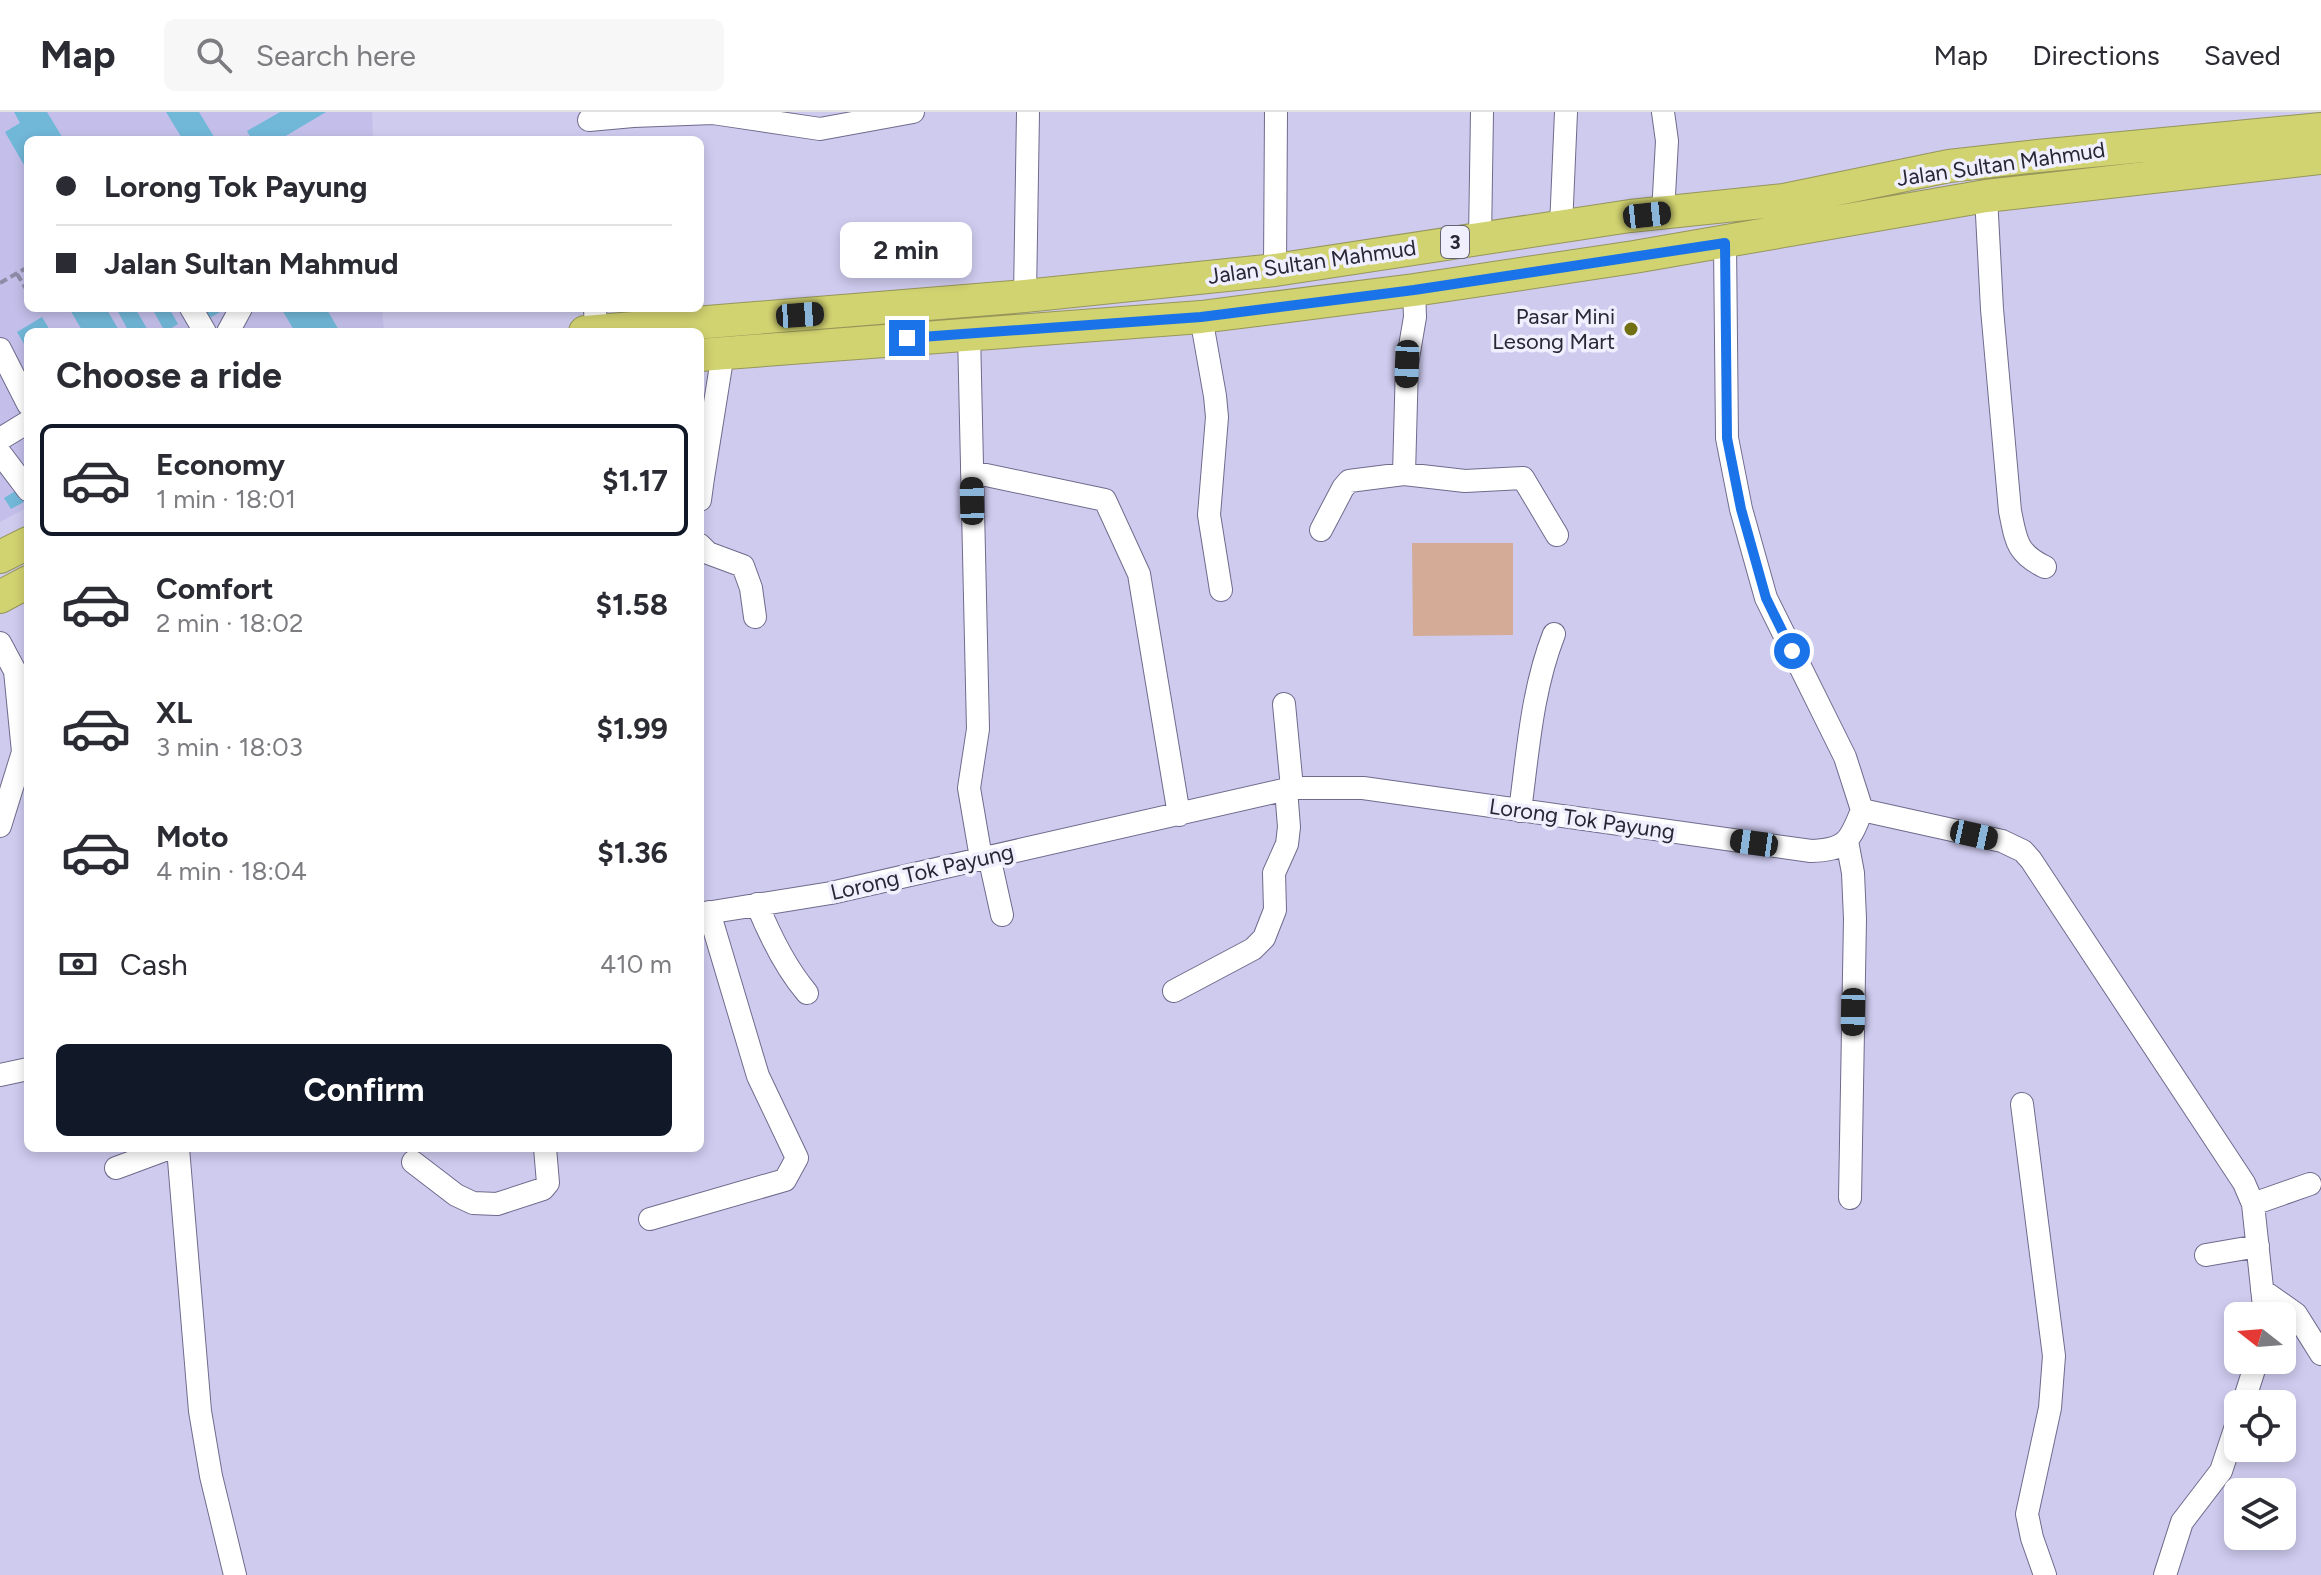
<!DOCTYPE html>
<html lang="en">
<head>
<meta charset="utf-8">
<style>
  body { margin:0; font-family:Figtree,sans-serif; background:#f7f7f7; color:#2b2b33; height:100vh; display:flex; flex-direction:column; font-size:30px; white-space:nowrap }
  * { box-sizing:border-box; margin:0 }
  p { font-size:26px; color:#7c7c81 }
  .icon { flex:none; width:44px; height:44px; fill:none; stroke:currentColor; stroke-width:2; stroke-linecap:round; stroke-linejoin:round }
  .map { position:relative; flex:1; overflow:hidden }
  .drawer { position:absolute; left:24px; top:216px; width:680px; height:824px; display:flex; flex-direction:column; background:#fff; border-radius:12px; box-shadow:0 4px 12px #0003 }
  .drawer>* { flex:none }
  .banner { position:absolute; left:24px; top:24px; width:680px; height:176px; border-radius:12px; box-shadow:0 4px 12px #0003; display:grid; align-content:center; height:176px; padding:0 32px; background:#fff }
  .needle { width:52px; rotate:287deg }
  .tools { position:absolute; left:2224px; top:1190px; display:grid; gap:16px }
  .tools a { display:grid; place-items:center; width:72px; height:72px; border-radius:12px; background:#fff; box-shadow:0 4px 12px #0003; font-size:40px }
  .end { position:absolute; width:36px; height:36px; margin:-18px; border:10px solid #1a73e8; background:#fff; box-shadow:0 0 0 4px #fff }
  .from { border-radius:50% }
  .bubble { position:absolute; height:56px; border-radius:12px; background:#fff; box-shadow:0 4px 12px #0003; font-size:26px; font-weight:700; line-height:56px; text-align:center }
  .car { position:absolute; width:24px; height:48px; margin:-24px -12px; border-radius:10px; box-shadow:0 0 6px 2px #0007; background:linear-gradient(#222 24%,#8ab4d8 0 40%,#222 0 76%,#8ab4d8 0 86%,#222 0) }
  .banner b { display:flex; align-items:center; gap:28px; height:76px; font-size:30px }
  .banner b+b { border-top:2px solid #e1e1e2 }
  .banner i { width:20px; height:20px; background:#2b2b33 }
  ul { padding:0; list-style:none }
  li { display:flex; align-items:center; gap:24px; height:112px; margin:0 16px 12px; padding:0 16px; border:4px solid transparent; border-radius:12px }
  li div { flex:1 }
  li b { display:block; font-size:30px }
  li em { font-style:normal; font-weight:700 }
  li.current { border-color:#111827 }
  li>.icon { width:72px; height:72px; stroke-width:1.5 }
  h2 { padding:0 32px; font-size:36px; line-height:96px }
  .pay { display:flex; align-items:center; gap:20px; height:88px; padding:0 32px; font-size:30px }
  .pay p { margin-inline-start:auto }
  .action { display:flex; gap:16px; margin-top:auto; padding:16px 32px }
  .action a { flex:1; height:92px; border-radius:12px; background:#111827; color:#fff; font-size:32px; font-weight:700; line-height:92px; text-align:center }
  header { display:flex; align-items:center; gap:48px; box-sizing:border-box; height:112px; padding:0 40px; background:#fff; border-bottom:2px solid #e1e1e2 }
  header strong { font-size:38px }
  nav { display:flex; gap:44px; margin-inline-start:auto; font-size:28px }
  .search { width:560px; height:72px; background:#f7f7f7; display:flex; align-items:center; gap:20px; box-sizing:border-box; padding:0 28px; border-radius:12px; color:#7c7c81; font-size:30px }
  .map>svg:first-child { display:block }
  .built { fill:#c3bfea }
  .green { fill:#d3ab96 }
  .building { fill:#71b7d8 }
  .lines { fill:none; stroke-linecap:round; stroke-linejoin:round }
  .minor-casing { stroke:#6f6b8c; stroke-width:24 }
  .highway-casing { stroke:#96965b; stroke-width:34 }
  .path { stroke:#8f8ca8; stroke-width:4; stroke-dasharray:8 4; stroke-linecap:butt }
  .minor { stroke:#fff; stroke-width:22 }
  .highway { stroke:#d1d270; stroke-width:32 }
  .route { stroke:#1a73e8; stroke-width:10 }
  .poi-dot { fill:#717114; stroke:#f0effe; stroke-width:3 }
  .labels { text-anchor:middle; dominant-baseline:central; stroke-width:7; stroke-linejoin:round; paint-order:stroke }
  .shield { fill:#f0effe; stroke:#656371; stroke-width:2 }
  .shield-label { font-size:20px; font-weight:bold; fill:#292735 }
  .street-label { font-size:22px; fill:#292735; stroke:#f0effe }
  .poi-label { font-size:22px; fill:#292735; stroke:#f0effe; text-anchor:end }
</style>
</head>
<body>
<header>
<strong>Map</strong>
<div class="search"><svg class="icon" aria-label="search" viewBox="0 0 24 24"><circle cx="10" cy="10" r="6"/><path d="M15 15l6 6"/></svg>Search here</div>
<nav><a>Map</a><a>Directions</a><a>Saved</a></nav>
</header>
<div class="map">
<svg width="2321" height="1463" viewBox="0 0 2321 1463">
  <rect width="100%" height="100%" fill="#cecbef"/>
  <path class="built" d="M0 0H372L373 28H28V196H382L384 220H28V395L0 410Z"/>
  <path class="green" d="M1412 431H1513V523L1413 524Z"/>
  <path class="building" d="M14 0H47L64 28H28V60L5 20 20 11Z
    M166 0H199L216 28H183Z
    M280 0H326L279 28H252L247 19Z
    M69 196H106L120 220H83Z
    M116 196H135L149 220H129Z
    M152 196H169L178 212 165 220Z
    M202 196H227L208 207Z
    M281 196H326L340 220H295Z
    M42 205 51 220H28V239L17 220Z
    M17 378 24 390 11 397 4 386Z"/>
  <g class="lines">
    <g class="minor-casing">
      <path id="minor" d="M1663 0 1667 29 1663 101
        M589 8 633 4 713 1 820 17 913 0
        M1986 84 1992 197 2010 399C2016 428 2016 441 2045 455
        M1561 115 1566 0
        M1480 127 1482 0
        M1275 158 1276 0
        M1025 184 1028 0
        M191 196 205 220
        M595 196 596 218
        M1201 205 1215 284 1217 305 1209 403 1221 478
        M228 220 241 196
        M969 221 978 617 969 676 981 746
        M0 237 28 292
        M0 327 28 310
        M0 341 28 378
        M972 360 1105 388 1139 462 1179 703
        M1404 362 1465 369 1523 366 1557 423
        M700 366H703L723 241
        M700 388 703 366
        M1321 418 1343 376 1349 369 1404 362 1407 252 1415 205 1414 178
        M700 433 708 441 743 454 751 476 755 505
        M0 531 15 559 23 640 0 714
        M1284 592 1292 676
        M1862 698 2002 729 2023 739 2031 748 2244 1071 2253 1092 2265 1204
        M1520 699C1528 639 1532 578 1554 522
        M1847 729 1853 761 1855 807 1850 1086
        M989 744 1002 803
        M757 792C770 824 785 855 807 881
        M700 802 831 781 1292 676H1363L1811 739C1846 738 1850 729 1862 698L1845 645 1766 486 1741 397 1727 326 1725 131
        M1174 879 1253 837 1264 826 1275 798 1274 761 1287 732 1289 715 1286 677
        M0 963 28 957
        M2022 992 2054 1244 2050 1296 2027 1402 2032 1426 2045 1463
        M178 1036 200 1299 211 1364 235 1463
        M413 1050 456 1083 473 1091 497 1092 543 1077 548 1071 545 1036
        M116 1056 170 1036
        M2253 1092 2310 1072
        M650 1107 785 1068 797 1046 758 964 709 800
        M2206 1143 2258 1134
        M2262 1178 2296 1202 2321 1242
        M2243 1292 2257 1248
        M2165 1463 2182 1410 2221 1359 2238 1308"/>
    </g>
    <g class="highway-casing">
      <path id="highway" d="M585 220 1025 184 1275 158 1630 104 1784 88 1949 54 2038 44 2321 17
        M700 243 1201 205 1414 178 1634 145 1986 84 2321 46
        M0 445 28 431
        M0 485 28 470"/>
    </g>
    <path class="path" d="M17 162 28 180
      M0 171 28 155"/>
    <use href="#minor" class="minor"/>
    <use href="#highway" class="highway"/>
  </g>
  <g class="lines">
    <path class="route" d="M907 226 1201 205 1414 178 1725 131 1727 326 1741 397 1766 486 1792 539"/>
  </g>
  <circle class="poi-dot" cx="1631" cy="217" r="8"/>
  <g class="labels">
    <rect class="shield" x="1441" y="114" width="28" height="32" rx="6"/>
    <g class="shield-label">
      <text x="1455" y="130">3</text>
    </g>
    <g class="street-label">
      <text transform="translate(2001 52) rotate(-8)">Jalan Sultan Mahmud</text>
      <text transform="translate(1312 150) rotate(-8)">Jalan Sultan Mahmud</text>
      <text transform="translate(1582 707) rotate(8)">Lorong Tok Payung</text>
      <text transform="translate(922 760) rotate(-13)">Lorong Tok Payung</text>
    </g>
    <g class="poi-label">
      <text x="1615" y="204">Pasar Mini<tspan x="1615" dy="25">Lesong Mart</tspan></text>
    </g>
  </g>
</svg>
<div class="tools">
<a><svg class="needle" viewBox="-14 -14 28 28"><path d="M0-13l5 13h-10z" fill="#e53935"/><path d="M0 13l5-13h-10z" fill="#7c7c81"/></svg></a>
<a><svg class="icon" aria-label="locate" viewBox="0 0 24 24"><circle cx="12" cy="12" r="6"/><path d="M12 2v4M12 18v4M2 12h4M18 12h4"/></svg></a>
<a><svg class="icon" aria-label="layers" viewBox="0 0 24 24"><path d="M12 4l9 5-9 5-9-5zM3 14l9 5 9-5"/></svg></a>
</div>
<i class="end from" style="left:1792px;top:539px"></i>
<i class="end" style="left:907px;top:226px"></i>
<div class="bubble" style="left:840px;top:110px;width:132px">2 min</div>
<i class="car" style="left:1647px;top:103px;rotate:84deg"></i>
<i class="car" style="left:800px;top:203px;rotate:86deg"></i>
<i class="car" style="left:1407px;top:252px;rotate:182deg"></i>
<i class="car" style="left:972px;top:389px;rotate:359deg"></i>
<i class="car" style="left:1974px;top:723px;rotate:102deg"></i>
<i class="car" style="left:1754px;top:731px;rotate:278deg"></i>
<i class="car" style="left:1853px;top:900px;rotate:181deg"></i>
<div class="banner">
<b><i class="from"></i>Lorong Tok Payung</b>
<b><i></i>Jalan Sultan Mahmud</b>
</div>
<section class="drawer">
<h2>Choose a ride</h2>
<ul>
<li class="current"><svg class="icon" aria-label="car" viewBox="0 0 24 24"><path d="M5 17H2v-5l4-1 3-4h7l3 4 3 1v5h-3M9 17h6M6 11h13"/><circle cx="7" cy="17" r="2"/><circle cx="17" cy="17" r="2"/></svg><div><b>Economy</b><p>1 min · 18:01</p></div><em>$1.17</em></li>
<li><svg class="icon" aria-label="car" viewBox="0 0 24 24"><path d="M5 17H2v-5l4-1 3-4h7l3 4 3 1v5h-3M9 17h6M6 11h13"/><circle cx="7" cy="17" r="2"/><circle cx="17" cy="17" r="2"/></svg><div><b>Comfort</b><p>2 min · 18:02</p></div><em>$1.58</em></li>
<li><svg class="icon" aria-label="car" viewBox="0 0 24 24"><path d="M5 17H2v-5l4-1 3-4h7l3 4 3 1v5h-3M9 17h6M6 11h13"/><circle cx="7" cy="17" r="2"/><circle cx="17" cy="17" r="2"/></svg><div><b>XL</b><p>3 min · 18:03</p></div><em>$1.99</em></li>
<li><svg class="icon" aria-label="car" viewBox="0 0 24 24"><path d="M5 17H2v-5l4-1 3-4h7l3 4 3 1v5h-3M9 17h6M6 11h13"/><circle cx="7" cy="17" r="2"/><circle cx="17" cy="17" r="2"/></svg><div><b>Moto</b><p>4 min · 18:04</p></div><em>$1.36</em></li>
</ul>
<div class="pay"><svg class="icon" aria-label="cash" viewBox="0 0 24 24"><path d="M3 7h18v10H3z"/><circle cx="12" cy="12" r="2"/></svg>Cash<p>410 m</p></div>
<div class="action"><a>Confirm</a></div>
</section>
</div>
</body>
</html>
